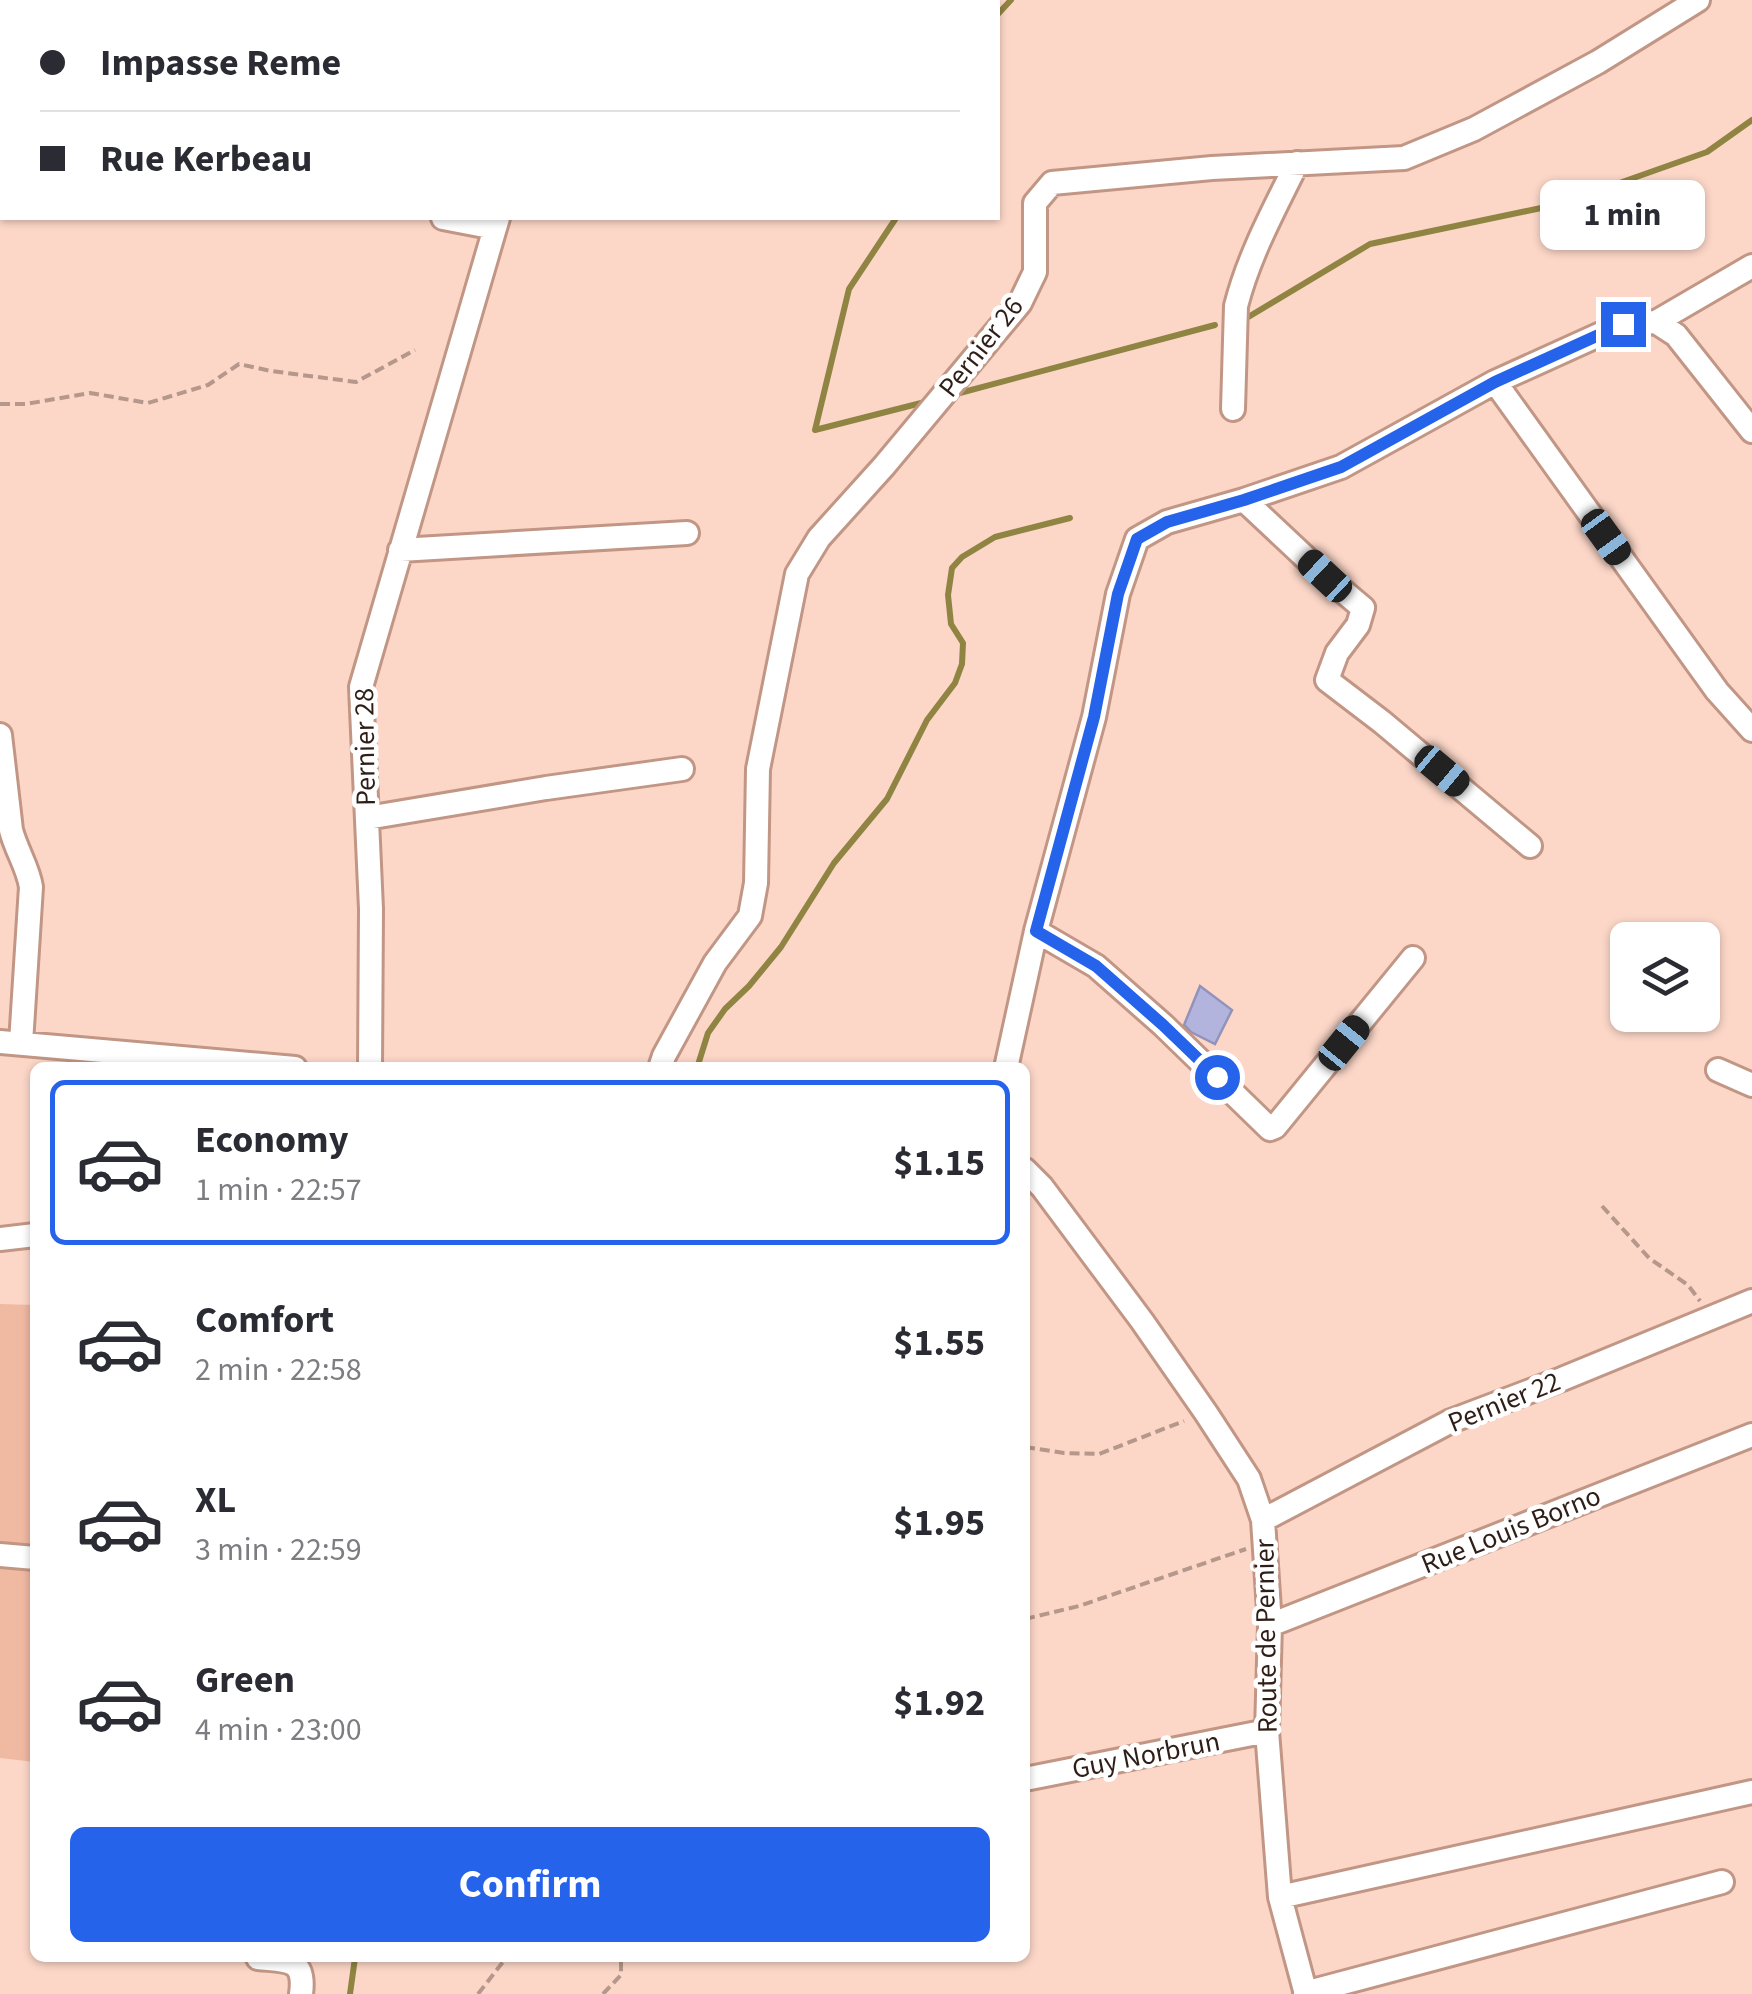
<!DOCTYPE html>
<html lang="en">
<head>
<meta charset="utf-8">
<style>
  body { margin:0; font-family:"Source Sans 3",sans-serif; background:#f7f7f7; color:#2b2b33; height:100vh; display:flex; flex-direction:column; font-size:38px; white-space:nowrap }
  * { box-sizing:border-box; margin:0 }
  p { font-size:32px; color:#7c7c81 }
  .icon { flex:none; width:55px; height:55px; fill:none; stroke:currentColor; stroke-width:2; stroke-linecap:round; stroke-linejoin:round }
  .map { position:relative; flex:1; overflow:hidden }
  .drawer { position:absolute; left:30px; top:1062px; width:1000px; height:900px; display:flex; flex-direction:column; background:#fff; border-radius:15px; box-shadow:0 2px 8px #0004 }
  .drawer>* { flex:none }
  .top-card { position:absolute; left:0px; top:0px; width:1000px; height:220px; box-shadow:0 2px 8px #0004; display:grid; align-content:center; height:220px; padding:0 40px; background:#fff }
  .controls { position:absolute; left:1610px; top:922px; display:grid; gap:20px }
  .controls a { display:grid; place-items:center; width:110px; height:110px; border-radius:15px; background:#fff; box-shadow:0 2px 8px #0004; font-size:50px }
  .end { position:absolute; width:45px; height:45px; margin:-22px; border:12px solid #2563eb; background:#fff; box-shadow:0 0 0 5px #fff }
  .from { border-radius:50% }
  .bubble { position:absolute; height:70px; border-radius:15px; background:#fff; box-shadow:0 2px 8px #0004; font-size:32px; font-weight:700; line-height:70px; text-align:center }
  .car { position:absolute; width:30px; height:60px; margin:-30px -15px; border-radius:12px; box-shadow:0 0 8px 2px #0007; background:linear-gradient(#222 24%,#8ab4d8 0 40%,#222 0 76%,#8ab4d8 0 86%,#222 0) }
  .top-card b { display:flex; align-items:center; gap:35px; height:95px; font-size:38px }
  .top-card b+b { border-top:2px solid #e1e1e2 }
  .top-card i { width:25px; height:25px; background:#2b2b33 }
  ul { padding:18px 0 0; list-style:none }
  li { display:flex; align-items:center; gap:30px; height:165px; margin:0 20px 15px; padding:0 20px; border:5px solid transparent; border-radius:15px }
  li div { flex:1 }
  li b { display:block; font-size:38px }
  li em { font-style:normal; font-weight:700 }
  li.active { border-color:#2563eb }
  li>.icon { width:90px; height:90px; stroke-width:1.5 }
  .cta { display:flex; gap:20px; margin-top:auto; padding:20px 40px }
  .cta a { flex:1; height:115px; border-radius:15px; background:#2563eb; color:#fff; font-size:40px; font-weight:700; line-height:115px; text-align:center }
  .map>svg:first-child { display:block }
  .green { fill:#f0b9a2 }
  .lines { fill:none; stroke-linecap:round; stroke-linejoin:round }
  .stream { stroke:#908443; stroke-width:6 }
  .building { fill:#b2b4de; stroke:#9193ba; stroke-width:2.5 }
  .minor-casing { stroke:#c29685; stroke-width:28 }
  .path { stroke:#b5978b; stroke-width:4; stroke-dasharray:10 5; stroke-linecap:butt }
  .minor { stroke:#fff; stroke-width:22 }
  .route { stroke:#2563eb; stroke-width:12 }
  .labels { text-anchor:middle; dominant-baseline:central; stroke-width:9; stroke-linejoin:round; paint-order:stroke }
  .street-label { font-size:28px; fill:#2f1e17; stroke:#fff }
</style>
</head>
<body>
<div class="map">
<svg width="1752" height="1994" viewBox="0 0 1752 1994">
  <rect width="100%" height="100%" fill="#fcd7c8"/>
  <path class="green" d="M0 1304 35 1305V1762L0 1758Z"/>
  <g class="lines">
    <path class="stream" d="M998 14 1011 0
      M896 218 849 289 815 430 929 401
      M1245 319 1370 244 1560 204 1707 152 1752 120
      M956 394 1215 325
      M697 1068 708 1033 725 1009 749 986 781 947 834 863 887 799 927 720 955 683 962 664 963 643 951 624 948 595 952 568 962 557 995 537 1070 518
      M350 1994 355 1958"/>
  </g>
  <path class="building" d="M1200 986 1232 1010 1215 1044 1191 1032 1184 1025Z"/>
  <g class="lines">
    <g class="minor-casing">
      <path id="minor" d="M546 2 547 0
        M0 134H2
        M443 218 495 228 498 218
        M1656 322 1752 266
        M1495 382 1717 691 1752 730
        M1233 409 1236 306C1249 255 1274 210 1297 163
        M1244 500 1325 576 1363 608 1358 625 1337 653 1327 680 1382 722 1530 846
        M400 550 687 533
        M0 735 11 830C16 850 28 867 31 887L21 1043
        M367 818 546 788 682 769
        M1036 931 1096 966 1163 1025 1270 1129 1275 1127 1413 958
        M0 1042 295 1068
        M370 1068 371 909 361 687 495 228
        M660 1068 664 1056 715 963 750 916 756 883 758 769 797 574 819 538 884 466 1020 303 1035 272V203L1052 183 1212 168 1404 158 1474 129 1598 62 1698 0
        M1006 1068 1036 931 1094 717 1118 594 1137 539 1167 522 1244 500 1341 467 1495 382 1623 324 1656 322 1676 335 1752 431
        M1718 1070 1752 1085
        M1025 1170 1042 1187 1142 1321 1206 1413 1249 1479 1263 1520 1270 1625 1267 1731 1280 1897 1306 1994
        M0 1239 35 1235
        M1263 1520 1451 1421 1562 1379 1752 1301
        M0 1555 35 1558
        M1270 1625 1752 1435
        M1025 1779 1267 1731
        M1280 1897 1752 1792
        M258 1958C286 1961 306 1957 301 1994
        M1305 1993 1722 1882"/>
    </g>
    <path class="path" d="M66 2 68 0
      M0 72 2 70
      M0 404H26L90 393 148 403 208 385 239 364 271 371 356 382 415 350
      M1602 1206 1649 1258 1688 1285 1700 1301
      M1025 1447 1064 1453 1099 1454 1184 1421
      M1025 1619 1079 1606 1246 1549
      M478 1994 506 1958
      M603 1994 621 1975V1958"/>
    <use href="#minor" class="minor"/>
  </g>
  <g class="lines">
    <path class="route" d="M1217 1077 1163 1025 1096 966 1036 931 1094 717 1118 594 1137 539 1167 522 1244 500 1341 467 1495 382 1623 324"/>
  </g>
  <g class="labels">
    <g class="street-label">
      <text transform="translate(981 347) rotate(-52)">Pernier 26</text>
      <text transform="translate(365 747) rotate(-91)">Pernier 28</text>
      <text transform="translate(1504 1402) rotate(-22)">Pernier 22</text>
      <text transform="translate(1511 1530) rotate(-22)">Rue Louis Borno</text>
      <text transform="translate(1266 1636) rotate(-91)">Route de Pernier</text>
      <text transform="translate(1146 1755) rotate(-11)">Guy Norbrun</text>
    </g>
  </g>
</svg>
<div class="controls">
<a><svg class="icon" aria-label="layers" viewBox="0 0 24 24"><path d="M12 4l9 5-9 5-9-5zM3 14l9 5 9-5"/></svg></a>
</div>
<i class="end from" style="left:1217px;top:1077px"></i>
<i class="end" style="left:1623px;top:324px"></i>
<div class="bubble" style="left:1540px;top:180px;width:165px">1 min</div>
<i class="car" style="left:1606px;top:537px;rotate:144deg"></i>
<i class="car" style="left:1325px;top:576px;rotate:313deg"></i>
<i class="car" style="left:1442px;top:771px;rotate:130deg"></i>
<i class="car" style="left:1344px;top:1043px;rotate:39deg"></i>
<div class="top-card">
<b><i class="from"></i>Impasse Reme</b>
<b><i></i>Rue Kerbeau</b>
</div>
<section class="drawer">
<ul>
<li class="active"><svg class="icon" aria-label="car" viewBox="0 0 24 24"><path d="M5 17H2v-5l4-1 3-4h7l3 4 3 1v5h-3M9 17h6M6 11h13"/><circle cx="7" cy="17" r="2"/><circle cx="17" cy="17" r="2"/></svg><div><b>Economy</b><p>1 min · 22:57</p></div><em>$1.15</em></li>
<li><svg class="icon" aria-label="car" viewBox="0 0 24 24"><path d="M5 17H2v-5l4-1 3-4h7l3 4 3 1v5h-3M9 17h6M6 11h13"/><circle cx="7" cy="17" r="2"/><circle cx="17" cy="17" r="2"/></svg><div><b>Comfort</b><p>2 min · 22:58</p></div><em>$1.55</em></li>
<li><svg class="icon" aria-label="car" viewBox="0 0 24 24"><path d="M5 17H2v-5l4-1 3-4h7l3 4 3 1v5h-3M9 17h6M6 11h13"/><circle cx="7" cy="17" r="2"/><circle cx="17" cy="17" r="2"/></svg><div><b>XL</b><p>3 min · 22:59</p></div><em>$1.95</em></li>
<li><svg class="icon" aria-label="car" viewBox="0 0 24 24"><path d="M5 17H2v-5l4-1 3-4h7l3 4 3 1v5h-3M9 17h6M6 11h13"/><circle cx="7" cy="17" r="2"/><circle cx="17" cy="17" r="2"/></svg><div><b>Green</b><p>4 min · 23:00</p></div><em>$1.92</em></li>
</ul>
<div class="cta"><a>Confirm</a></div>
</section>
</div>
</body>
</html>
